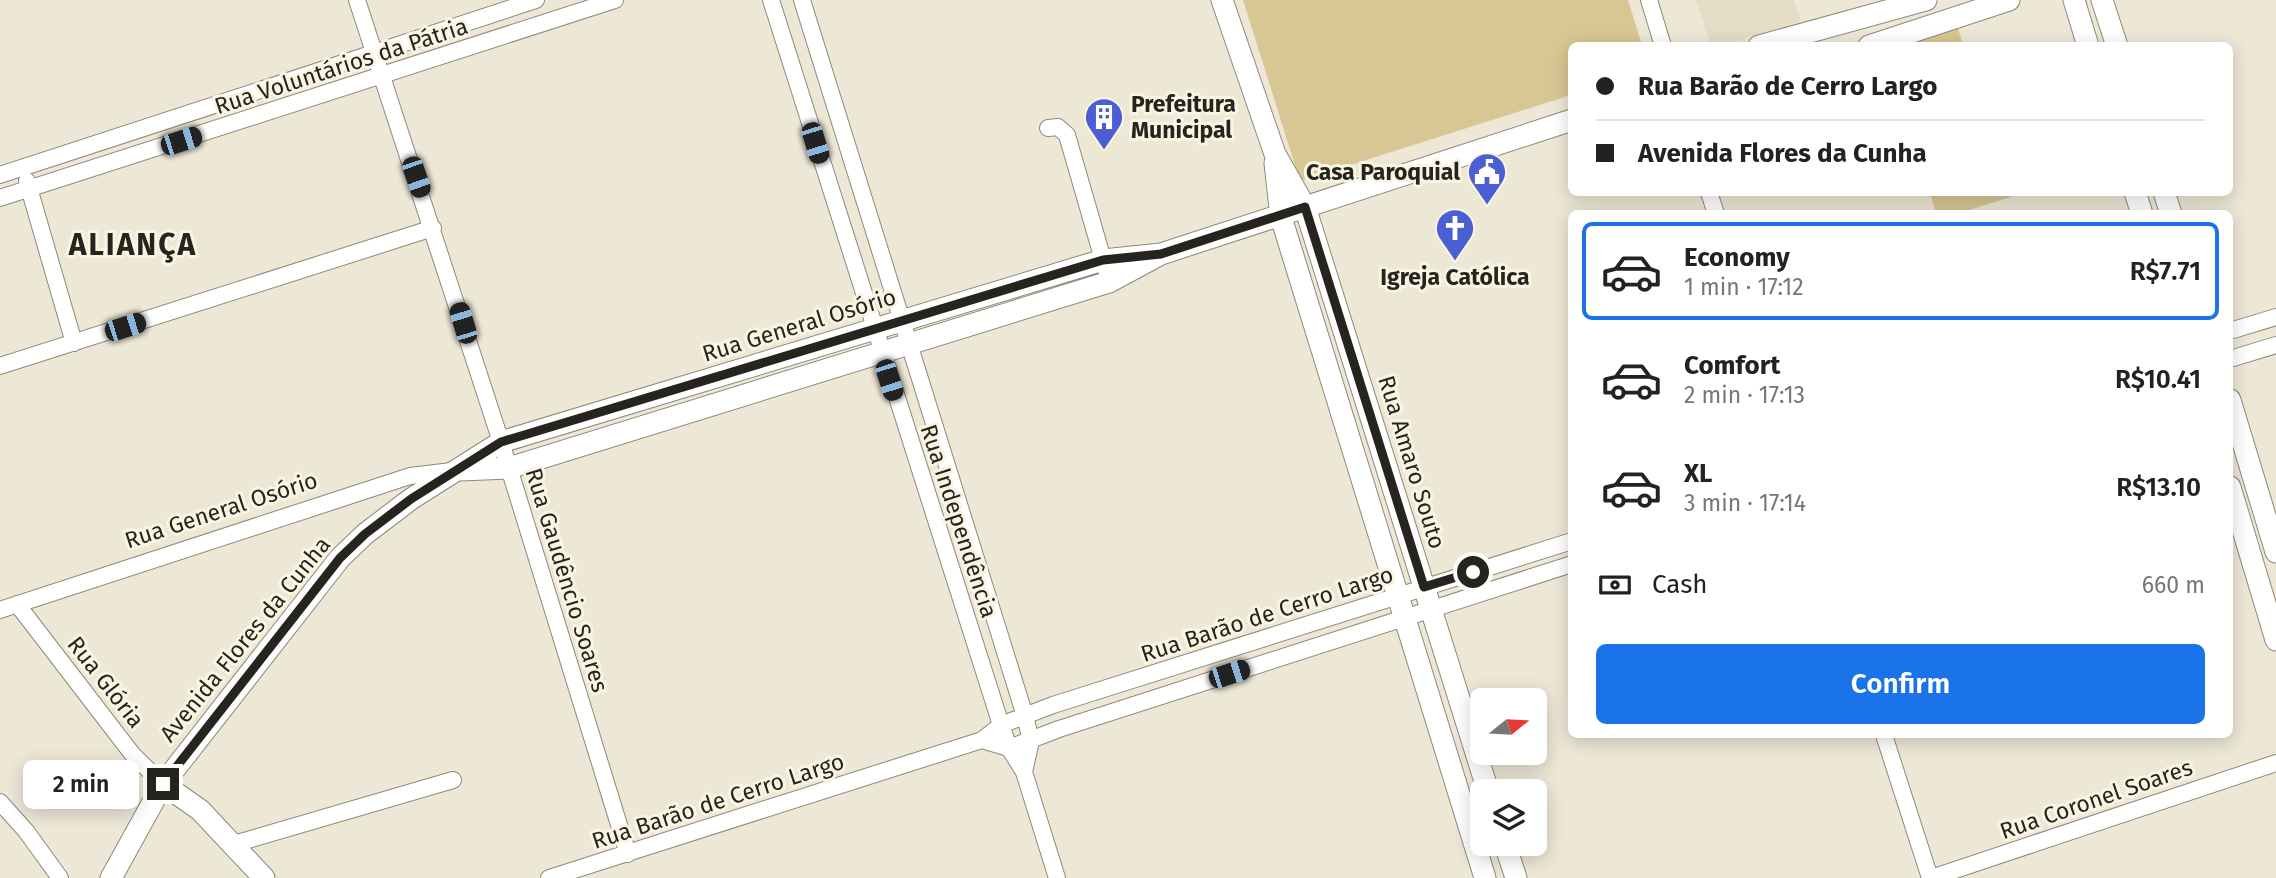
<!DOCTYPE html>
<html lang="en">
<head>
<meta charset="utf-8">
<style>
  body { margin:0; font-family:"Fira Sans",sans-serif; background:#f2f2f2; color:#222; height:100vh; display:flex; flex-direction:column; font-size:26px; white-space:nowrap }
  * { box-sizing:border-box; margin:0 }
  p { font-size:23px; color:#767676 }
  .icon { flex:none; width:38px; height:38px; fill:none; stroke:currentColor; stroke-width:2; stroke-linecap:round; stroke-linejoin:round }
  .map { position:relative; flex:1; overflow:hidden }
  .panel { position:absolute; left:1568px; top:210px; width:665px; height:528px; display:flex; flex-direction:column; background:#fff; border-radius:10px; box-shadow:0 4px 18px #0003 }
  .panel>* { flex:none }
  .banner { position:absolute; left:1568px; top:42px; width:665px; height:154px; border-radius:10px; box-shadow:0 4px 18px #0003; display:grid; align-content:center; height:154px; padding:0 28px; background:#fff }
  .needle { width:46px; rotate:72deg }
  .buttons { position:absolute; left:1470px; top:688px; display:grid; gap:14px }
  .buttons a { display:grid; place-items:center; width:77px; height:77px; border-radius:10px; background:#fff; box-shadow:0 4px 18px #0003; font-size:35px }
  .end { position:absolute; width:32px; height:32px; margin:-16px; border:9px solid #26241e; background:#fff; box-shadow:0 0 0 4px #fff }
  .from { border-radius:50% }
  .bubble { position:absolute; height:49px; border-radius:10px; background:#fff; box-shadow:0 4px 18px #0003; font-size:23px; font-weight:600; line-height:49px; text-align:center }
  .car { position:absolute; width:21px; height:42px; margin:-21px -10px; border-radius:9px; box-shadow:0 0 5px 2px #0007; background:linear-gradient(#222 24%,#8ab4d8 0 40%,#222 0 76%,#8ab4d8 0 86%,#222 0) }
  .banner b { display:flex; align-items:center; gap:24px; height:66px; font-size:26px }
  .banner b+b { border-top:2px solid #e0e0e0 }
  .banner i { width:18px; height:18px; background:#222 }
  ul { padding:12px 0 0; list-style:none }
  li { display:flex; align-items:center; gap:21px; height:98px; margin:0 14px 10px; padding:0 14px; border:4px solid transparent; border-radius:10px }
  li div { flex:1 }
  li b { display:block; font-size:26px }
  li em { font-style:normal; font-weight:600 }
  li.selected { border-color:#1a73e8 }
  li>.icon { width:63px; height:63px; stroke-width:1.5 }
  .pay { display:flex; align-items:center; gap:18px; height:77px; padding:0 28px; font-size:26px }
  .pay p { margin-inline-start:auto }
  .primary-button { display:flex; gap:14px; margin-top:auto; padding:14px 28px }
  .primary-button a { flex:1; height:80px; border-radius:10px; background:#1a73e8; color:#fff; font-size:28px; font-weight:600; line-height:80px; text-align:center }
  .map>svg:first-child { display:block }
  .built { fill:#e4dcc5 }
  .green { fill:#d8c794 }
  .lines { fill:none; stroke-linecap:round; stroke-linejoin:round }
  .minor-casing { stroke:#8e8979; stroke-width:18 }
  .tertiary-casing { stroke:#8e8979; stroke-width:23 }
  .minor { stroke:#fff; stroke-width:16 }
  .tertiary { stroke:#fff; stroke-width:21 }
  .route { stroke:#26241e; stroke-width:9 }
  .labels { text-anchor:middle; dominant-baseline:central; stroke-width:6; stroke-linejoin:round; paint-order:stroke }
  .street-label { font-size:23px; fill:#26241e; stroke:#faf5e3 }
  .poi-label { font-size:23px; font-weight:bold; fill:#26241e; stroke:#faf5e3; text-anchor:start }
  .district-label { font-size:30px; font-weight:bold; letter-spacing:2px; fill:#26241e; stroke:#faf5e3 }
</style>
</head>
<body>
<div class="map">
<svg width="2276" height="878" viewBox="0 0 2276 878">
  <rect width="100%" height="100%" fill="#ede7d6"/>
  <path class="built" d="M1696 0H1794L1801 21 1724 45H1711Z"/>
  <path class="green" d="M1243 0H1628L1642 45 1572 46 1571 95 1300 181Z
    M1958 28 1963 45 1904 46Z
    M1930 193H2010L2011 197 1959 213H1936Z"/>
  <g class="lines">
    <g class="minor-casing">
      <path id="minor" d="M357 0 501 442 628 854
        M771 0 1001 725 1009 748 1024 772 1057 878
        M802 0 1025 716 1031 741 1024 772
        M1649 0 1663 46
        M1048 128 1058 127 1067 135 1106 270
        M0 175 536 0
        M27 181 74 343
        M1709 192 1716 214
        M0 198 615 0
        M2230 331 2276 317
        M2230 359 2276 345
        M0 366 433 228
        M17 604 133 755 163 784
        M0 610 410 476 452 471
        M1884 735 1930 878
        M982 740 1009 748 1059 729 1572 564
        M0 802 26 831 60 878
        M234 844 453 780
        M549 878 982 740 1001 725 1053 705 1572 541
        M1931 878 2276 763"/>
    </g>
    <g class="tertiary-casing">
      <path id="tertiary" d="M1222 0 1275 154 1305 207 1488 791
        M2074 0 2088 46
        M2102 0 2117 46
        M1759 46 1926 0
        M1869 46 2009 0
        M1275 163 1281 217 1485 878
        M2135 192 2142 214
        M2164 192 2171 214
        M2230 400 2276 552
        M460 470 509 468 1109 282 1161 254 1572 120
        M2230 487 2276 640
        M163 784 200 810 264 878
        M1505 844 1516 878
        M111 878 163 784 340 558 365 534 411 499 501 442 1103 260 1161 254"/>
    </g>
    <use href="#minor" class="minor"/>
    <use href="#tertiary" class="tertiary"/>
  </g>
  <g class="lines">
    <path class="route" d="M163 784 340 558 365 534 411 499 501 442 1103 260 1161 254 1305 207 1424 587 1473 572"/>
  </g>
  <defs>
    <g id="building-pin" transform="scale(2.0125)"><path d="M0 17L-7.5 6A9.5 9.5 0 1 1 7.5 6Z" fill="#4c5ed3" stroke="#faf5e3"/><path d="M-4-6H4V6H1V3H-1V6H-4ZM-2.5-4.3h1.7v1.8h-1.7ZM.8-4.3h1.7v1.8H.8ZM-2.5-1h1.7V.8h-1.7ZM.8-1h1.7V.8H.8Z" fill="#fff"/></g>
    <g id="civic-pin" transform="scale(2.0125)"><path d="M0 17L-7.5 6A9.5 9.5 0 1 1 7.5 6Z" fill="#4c5ed3" stroke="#faf5e3"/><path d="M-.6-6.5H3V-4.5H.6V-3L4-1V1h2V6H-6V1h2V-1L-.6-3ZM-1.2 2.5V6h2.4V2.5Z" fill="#fff"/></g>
    <g id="church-pin" transform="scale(2.0125)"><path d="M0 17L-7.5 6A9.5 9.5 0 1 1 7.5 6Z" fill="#4c5ed3" stroke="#faf5e3"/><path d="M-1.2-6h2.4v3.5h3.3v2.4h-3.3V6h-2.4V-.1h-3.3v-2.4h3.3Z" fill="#fff"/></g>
  </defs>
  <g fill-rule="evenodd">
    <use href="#building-pin" x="1104" y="117"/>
    <use href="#civic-pin" x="1487" y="172"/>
    <use href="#church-pin" x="1455" y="228"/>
  </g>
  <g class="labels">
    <g class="street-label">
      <text transform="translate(341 66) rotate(-18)">Rua Voluntários da Pátria</text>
      <text transform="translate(799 325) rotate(-17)">Rua General Osório</text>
      <text transform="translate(1412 462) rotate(73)">Rua Amaro Souto</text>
      <text transform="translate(221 510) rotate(-18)">Rua General Osório</text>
      <text transform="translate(959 521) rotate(72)">Rua Independência</text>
      <text transform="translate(567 580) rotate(73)">Rua Gaudêncio Soares</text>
      <text transform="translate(1267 614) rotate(-18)">Rua Barão de Cerro Largo</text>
      <text transform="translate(245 639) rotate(-51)">Avenida Flores da Cunha</text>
      <text transform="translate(106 682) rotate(52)">Rua Glória</text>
      <text transform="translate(2096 799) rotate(-19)">Rua Coronel Soares</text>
      <text transform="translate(718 801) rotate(-18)">Rua Barão de Cerro Largo</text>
    </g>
    <g class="poi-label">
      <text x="1131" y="104">Prefeitura<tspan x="1131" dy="26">Municipal</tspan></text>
      <text x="1460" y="172" text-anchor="end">Casa Paroquial</text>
      <text x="1455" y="277" text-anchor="middle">Igreja Católica</text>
    </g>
    <g class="district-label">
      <text x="133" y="245">ALIANÇA</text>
    </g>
  </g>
</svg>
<div class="buttons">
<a><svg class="needle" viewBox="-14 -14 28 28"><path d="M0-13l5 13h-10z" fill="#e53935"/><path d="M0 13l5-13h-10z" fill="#767676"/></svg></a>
<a><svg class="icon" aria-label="layers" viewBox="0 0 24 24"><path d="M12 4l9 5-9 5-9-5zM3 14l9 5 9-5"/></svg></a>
</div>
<i class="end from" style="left:1473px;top:572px"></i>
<i class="end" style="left:163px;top:784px"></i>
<div class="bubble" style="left:23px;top:760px;width:116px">2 min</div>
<i class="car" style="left:181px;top:141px;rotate:72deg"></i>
<i class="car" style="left:815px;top:143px;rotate:163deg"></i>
<i class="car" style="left:416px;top:177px;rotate:161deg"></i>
<i class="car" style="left:463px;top:323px;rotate:343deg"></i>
<i class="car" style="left:125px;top:327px;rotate:72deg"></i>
<i class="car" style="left:889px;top:380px;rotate:162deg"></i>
<i class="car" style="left:1229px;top:674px;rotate:72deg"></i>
<div class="banner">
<b><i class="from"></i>Rua Barão de Cerro Largo</b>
<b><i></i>Avenida Flores da Cunha</b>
</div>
<section class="panel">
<ul>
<li class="selected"><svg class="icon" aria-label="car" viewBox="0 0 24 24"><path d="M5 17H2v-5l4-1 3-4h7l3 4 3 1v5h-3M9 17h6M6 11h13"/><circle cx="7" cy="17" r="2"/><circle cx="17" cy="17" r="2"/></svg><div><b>Economy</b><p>1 min · 17:12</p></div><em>R$7.71</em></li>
<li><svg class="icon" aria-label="car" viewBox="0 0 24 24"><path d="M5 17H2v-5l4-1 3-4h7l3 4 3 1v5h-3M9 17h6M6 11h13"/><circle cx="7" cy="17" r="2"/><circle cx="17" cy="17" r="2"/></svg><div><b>Comfort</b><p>2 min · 17:13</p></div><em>R$10.41</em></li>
<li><svg class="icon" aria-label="car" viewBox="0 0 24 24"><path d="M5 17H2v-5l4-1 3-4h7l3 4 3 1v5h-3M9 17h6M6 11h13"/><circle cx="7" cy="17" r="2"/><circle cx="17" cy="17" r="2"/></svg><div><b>XL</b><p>3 min · 17:14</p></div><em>R$13.10</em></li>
</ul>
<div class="pay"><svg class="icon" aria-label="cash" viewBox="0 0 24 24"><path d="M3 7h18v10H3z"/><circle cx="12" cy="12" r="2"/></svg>Cash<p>660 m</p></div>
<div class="primary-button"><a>Confirm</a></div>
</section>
</div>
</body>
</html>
